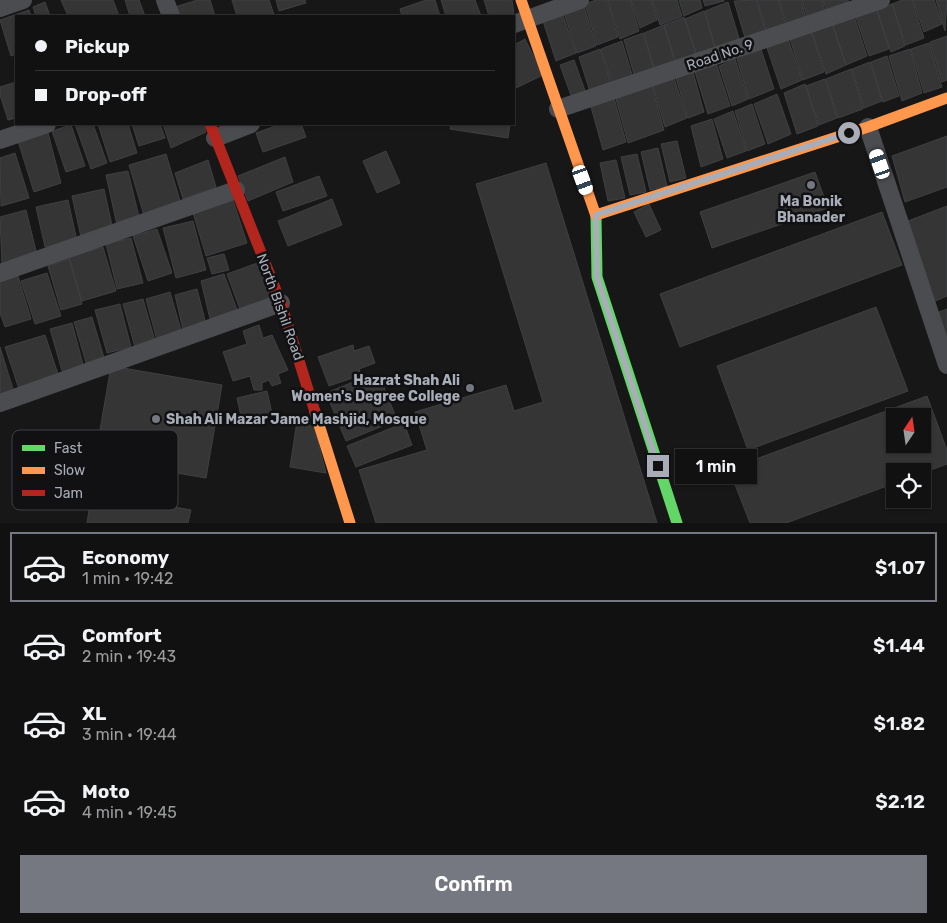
<!DOCTYPE html>
<html lang="en">
<head>
<meta charset="utf-8">
<style>
  body { margin:0; font-family:Rubik,sans-serif; background:#1a1a1a; color:#f1f3f6; height:100vh; display:flex; flex-direction:column; font-size:19px; white-space:nowrap }
  * { box-sizing:border-box; margin:0 }
  p { font-size:16px; color:#9c9d9f }
  .icon { flex:none; width:28px; height:28px; fill:none; stroke:currentColor; stroke-width:2; stroke-linecap:round; stroke-linejoin:round }
  .map { position:relative; height:523px; overflow:hidden }
  .details { display:flex; flex-direction:column; background:#111; flex:1 }
  .details>* { flex:none }
  .guide { position:absolute; left:15px; top:15px; width:500px; height:110px; border-radius:0px; box-shadow:0 1px 4px #0004,0 0 0 1px #303131; display:grid; align-content:center; height:110px; padding:0 20px; background:#111 }
  .needle { width:32px; rotate:13deg }
  .fabs { position:absolute; left:886px; top:408px; display:grid; gap:10px }
  .fabs a { display:grid; place-items:center; width:45px; height:45px; border-radius:0px; background:#111; box-shadow:0 1px 4px #0004,0 0 0 1px #303131; font-size:25px }
  .end { position:absolute; width:22px; height:22px; margin:-11px; border:6px solid #a8adb8; background:#111; box-shadow:0 0 0 2px #111 }
  .from { border-radius:50% }
  .bubble { position:absolute; height:35px; border-radius:0px; background:#111; box-shadow:0 1px 4px #0004,0 0 0 1px #303131; font-size:16px; font-weight:600; line-height:35px; text-align:center }
  .car { position:absolute; width:15px; height:30px; margin:-15px -8px; border-radius:6px; box-shadow:0 0 4px 1px #0007; background:linear-gradient(#fff 24%,#345 0 40%,#fff 0 76%,#345 0 86%,#fff 0) }
  .guide b { display:flex; align-items:center; gap:18px; height:48px; font-size:19px }
  .guide b+b { border-top:1px solid #303131 }
  .guide i { width:12px; height:12px; background:#f1f3f6 }
  ul { padding:9px 0 0; list-style:none }
  li { display:flex; align-items:center; gap:15px; height:70px; margin:0 10px 8px; padding:0 10px; border:2px solid transparent; border-radius:0px }
  li div { flex:1 }
  li b { display:block; font-size:19px }
  li em { font-style:normal; font-weight:600 }
  li.selected { border-color:#757880 }
  li>.icon { width:45px; height:45px; stroke-width:1.5 }
  .primary-button { display:flex; gap:10px; margin-top:auto; padding:10px 20px }
  .primary-button a { flex:1; height:58px; border-radius:0px; background:#757880; color:#fff; font-size:20px; font-weight:600; line-height:58px; text-align:center }
  .map>svg:first-child { display:block }
  .building { fill:#353536; stroke:#3f4043; fill-rule:evenodd }
  .lines { fill:none; stroke-linecap:round; stroke-linejoin:round }
  .street { stroke:#4b4c50; stroke-width:18 }
  .fast { stroke:#63d668; stroke-width:11 }
  .slow { stroke:#ff974d; stroke-width:11 }
  .jam { stroke:#b3261e; stroke-width:11 }
  .route { stroke:#a8adb8; stroke-width:6 }
  .poi-dot { fill:#757880; stroke:#111113; stroke-width:2 }
  .labels { text-anchor:middle; dominant-baseline:central; stroke-width:5; stroke-linejoin:round; paint-order:stroke }
  .street-label { font-size:14px; fill:#a8adb8; stroke:#111113 }
  .poi-label { font-size:14px; font-weight:bold; fill:#a8adb8; stroke:#111113 }
  .key { fill:#111113; stroke:#3e4045; stroke-width:1 }
  .key-label { font-size:14px; fill:#a8adb8 }
</style>
</head>
<body>
<div class="map">
<svg width="947" height="523" viewBox="0 0 947 523">
  <rect width="100%" height="100%" fill="#171717"/>
  <path class="building" d="M61 0H113L119 16H68Z
    M125 0H139L145 16H130Z
    M197 0H210L215 16H175L172 8Z
    M232 0H269L274 15 237 16Z
    M276 0H305L306 3 279 11Z
    M426 0H435L440 16H402L400 9Z
    M441 0H475L481 16H446Z
    M484 0H512L514 16H489Z
    M596 0H607L618 37 597 45 585 4Z
    M608 0H630L639 31 620 39Z
    M631 0H651L657 20 640 28Z
    M652 0H677L682 16 660 25Z
    M679 0H700L702 8 684 16Z
    M703 0H724V1L705 6Z
    M756 0 766 33 746 41 734 1Z
    M757 0H778L786 26 767 33Z
    M779 0H801L806 18 787 25Z
    M802 0H822L825 12 808 19Z
    M823 0H848L849 5 827 13Z
    M902 0H912L924 38 906 45 892 4Z
    M913 0H934L942 24 924 32Z
    M936 0H947L945 31Z
    M45 2 50 16H36L33 7Z
    M728 2 741 45 717 54 705 11Z
    M583 3 596 46 577 53 563 10Z
    M892 4 905 46 891 52 877 10Z
    M876 8 889 49 869 56 856 17Z
    M29 10 31 16H16V54L11 56 0 20Z
    M561 10 576 53 556 61 542 18Z
    M704 11 716 52 698 59 685 19Z
    M854 16 867 56 846 65 833 25Z
    M684 17 697 58 677 66 664 25Z
    M832 24 846 65 826 74 812 32Z
    M664 25 676 66 656 74 644 33Z
    M811 31 824 72 803 80 790 39Z
    M643 33 655 73 636 81 624 40Z
    M947 36V80L942 82 930 42Z
    M525 39 543 75 516 88 514 83V45Z
    M788 39 802 80 781 89 767 48Z
    M622 41 634 81 614 89 601 49Z
    M929 43 942 87 924 93 911 49Z
    M600 49 613 90 592 98 579 57Z
    M761 49 774 89 749 99 737 59Z
    M910 49 922 93 902 101 889 56Z
    M887 56 899 96 883 102 871 62Z
    M735 59 748 99 732 106 719 66Z
    M574 60 587 96 573 101 560 65Z
    M870 62 882 101 864 108 852 69Z
    M716 63 730 106 708 114 695 72Z
    M851 69 863 109 838 118 826 79Z
    M693 72 704 112 688 118 676 78Z
    M674 78 687 118 665 127 653 86Z
    M825 79 837 118 819 125 806 86Z
    M16 82V118L8 120 0 95V87Z
    M805 84 818 126 797 134 784 93Z
    M652 86 664 130 628 143 616 99Z
    M777 94 791 134 768 144 754 104Z
    M614 98 626 142 603 150 591 107Z
    M752 104 765 144 747 151 735 111Z
    M733 111 746 151 727 158 714 119Z
    M712 119 723 159 701 167 691 126Z
    M75 124H93L107 163 91 169Z
    M98 124H128L137 153 110 162Z
    M132 124H160L165 138 139 146Z
    M163 124H204L206 132 171 148Z
    M281 124H301L306 137 263 152 256 133Z
    M451 124H510L508 138 450 129Z
    M71 125 85 166 66 172 52 131Z
    M48 133 61 183 34 192 18 141Z
    M947 136V187L905 202 892 156Z
    M677 141 686 178 670 182 661 144Z
    M658 148 667 186 650 190 641 152Z
    M386 151 400 183 377 193 363 161Z
    M15 153 29 198 1 206 0 158Z
    M166 154 181 204 144 215 129 165Z
    M637 154 646 192 630 195 621 157Z
    M285 157 293 182 248 201 238 176Z
    M208 160 216 187 183 199 175 173Z
    M616 160 625 198 608 201 600 163Z
    M546 163 657 523H376L359 470 427 450 415 412 506 385 514 411 543 402 476 184Z
    M128 171 140 221 117 225 106 175Z
    M815 172 828 208 712 248 700 212Z
    M319 176 327 196 283 211 276 192Z
    M104 189 113 230 81 237 72 196Z
    M332 199 342 225 288 246 278 221Z
    M68 200 77 241 45 247 36 207Z
    M233 200 247 243 206 256 193 213Z
    M649 204 661 230 646 237 634 212Z
    M947 206V296L933 302 908 221Z
    M26 210 37 255 2 264 0 217Z
    M882 212 902 265 680 347 660 294Z
    M193 221 206 270 176 278 163 228Z
    M157 229 172 273 148 281 133 236Z
    M131 238 143 283 117 289 106 244Z
    M103 247 116 291 82 301 69 257Z
    M224 254 229 270 212 274 207 258Z
    M69 259 82 304 61 310 48 266Z
    M263 261 277 298 241 312 227 274Z
    M47 273 61 316 35 324 21 281Z
    M224 274 239 315 211 323 201 281Z
    M18 276 31 319 5 327 0 313V282Z
    M197 289 207 328 184 334 175 295Z
    M170 292 183 337 158 344 146 299Z
    M143 299 156 344 136 351 123 304Z
    M120 304 131 347 107 353 95 310Z
    M876 307 908 391 748 450 717 366Z
    M947 309V337L939 312Z
    M92 317 105 361 87 366 74 322Z
    M72 323 84 368 63 374 50 329Z
    M259 325 263 338 272 335 288 370 278 374 281 383 272 386 269 380 262 383V390H254L250 376 233 381 223 352 247 344 243 331Z
    M45 335 60 380 20 392 5 347Z
    M353 345 354 351 369 346 375 363 359 369 361 375 329 386 318 357Z
    M0 347 14 392 0 396Z
    M111 366 222 385 206 478 95 459Z
    M363 378 367 388 382 382 397 420 346 441 326 393Z
    M267 391 273 418 243 425 237 398Z
    M927 396 947 450V464L922 473 895 471V483L786 523H750L729 469ZM895 416H922V444H895Z
    M298 415 312 418 326 473 290 467Z
    M404 423 412 445 356 467 347 446Z
    M92 492 191 510 188 523H87Z"/>
  <g class="lines">
    <path class="street" d="M165 0 171 16
      M0 8 23 0
      M514 24 580 0
      M558 109 881 0
      M868 127 947 365
      M215 138 251 124
      M0 140 47 124
      M0 273 236 190
      M0 403 281 303"/>
    <path class="fast" d="M596 216 597 277 677 523"/>
    <path class="slow" d="M521 0 596 216
      M596 215 868 127 947 98
      M315 412 350 523"/>
    <path class="jam" d="M210 124 281 303 315 412"/>
  </g>
  <g class="lines">
    <path class="route" d="M658 466 597 277 596 215 849 133"/>
  </g>
  <g class="poi-dot">
    <circle cx="811" cy="185" r="5"/>
    <circle cx="470" cy="388" r="5"/>
    <circle cx="156" cy="419" r="5"/>
  </g>
  <g class="labels">
    <g class="street-label">
      <text transform="translate(720 55) rotate(-19)">Road No. 9</text>
      <text transform="translate(280 307) rotate(70)">North Bishil Road</text>
    </g>
    <g class="poi-label">
      <text x="811" y="201">Ma Bonik<tspan x="811" dy="16">Bhanader</tspan></text>
      <text x="460" y="380" text-anchor="end">Hazrat Shah Ali<tspan x="460" dy="16">Women's Degree College</tspan></text>
      <text x="166" y="419" text-anchor="start">Shah Ali Mazar Jame Mashjid, Mosque</text>
    </g>
  </g>
  <rect x="12" y="430" width="166" height="80" rx="8" class="key"/>
  <rect x="22" y="445" width="23" height="6" fill="#63d668"/>
  <rect x="22" y="467" width="23" height="7" fill="#ff974d"/>
  <rect x="22" y="490" width="23" height="6" fill="#b3261e"/>
  <g class="key-label">
    <text x="54" y="453">Fast</text>
    <text x="54" y="475">Slow</text>
    <text x="54" y="498">Jam</text>
  </g>
</svg>
<div class="fabs">
<a><svg class="needle" viewBox="-14 -14 28 28"><path d="M0-13l5 13h-10z" fill="#e53935"/><path d="M0 13l5-13h-10z" fill="#9c9d9f"/></svg></a>
<a><svg class="icon" aria-label="locate" viewBox="0 0 24 24"><circle cx="12" cy="12" r="6"/><path d="M12 2v4M12 18v4M2 12h4M18 12h4"/></svg></a>
</div>
<i class="end from" style="left:849px;top:133px"></i>
<i class="end" style="left:658px;top:466px"></i>
<div class="bubble" style="left:675px;top:449px;width:82px">1 min</div>
<i class="car" style="left:880px;top:164px;rotate:341deg"></i>
<i class="car" style="left:583px;top:180px;rotate:160deg"></i>
<div class="guide">
<b><i class="from"></i>Pickup</b>
<b><i></i>Drop-off</b>
</div>
</div>
<section class="details">
<ul>
<li class="selected"><svg class="icon" aria-label="car" viewBox="0 0 24 24"><path d="M5 17H2v-5l4-1 3-4h7l3 4 3 1v5h-3M9 17h6M6 11h13"/><circle cx="7" cy="17" r="2"/><circle cx="17" cy="17" r="2"/></svg><div><b>Economy</b><p>1 min · 19:42</p></div><em>$1.07</em></li>
<li><svg class="icon" aria-label="car" viewBox="0 0 24 24"><path d="M5 17H2v-5l4-1 3-4h7l3 4 3 1v5h-3M9 17h6M6 11h13"/><circle cx="7" cy="17" r="2"/><circle cx="17" cy="17" r="2"/></svg><div><b>Comfort</b><p>2 min · 19:43</p></div><em>$1.44</em></li>
<li><svg class="icon" aria-label="car" viewBox="0 0 24 24"><path d="M5 17H2v-5l4-1 3-4h7l3 4 3 1v5h-3M9 17h6M6 11h13"/><circle cx="7" cy="17" r="2"/><circle cx="17" cy="17" r="2"/></svg><div><b>XL</b><p>3 min · 19:44</p></div><em>$1.82</em></li>
<li><svg class="icon" aria-label="car" viewBox="0 0 24 24"><path d="M5 17H2v-5l4-1 3-4h7l3 4 3 1v5h-3M9 17h6M6 11h13"/><circle cx="7" cy="17" r="2"/><circle cx="17" cy="17" r="2"/></svg><div><b>Moto</b><p>4 min · 19:45</p></div><em>$2.12</em></li>
</ul>
<div class="primary-button"><a>Confirm</a></div>
</section>
</body>
</html>
